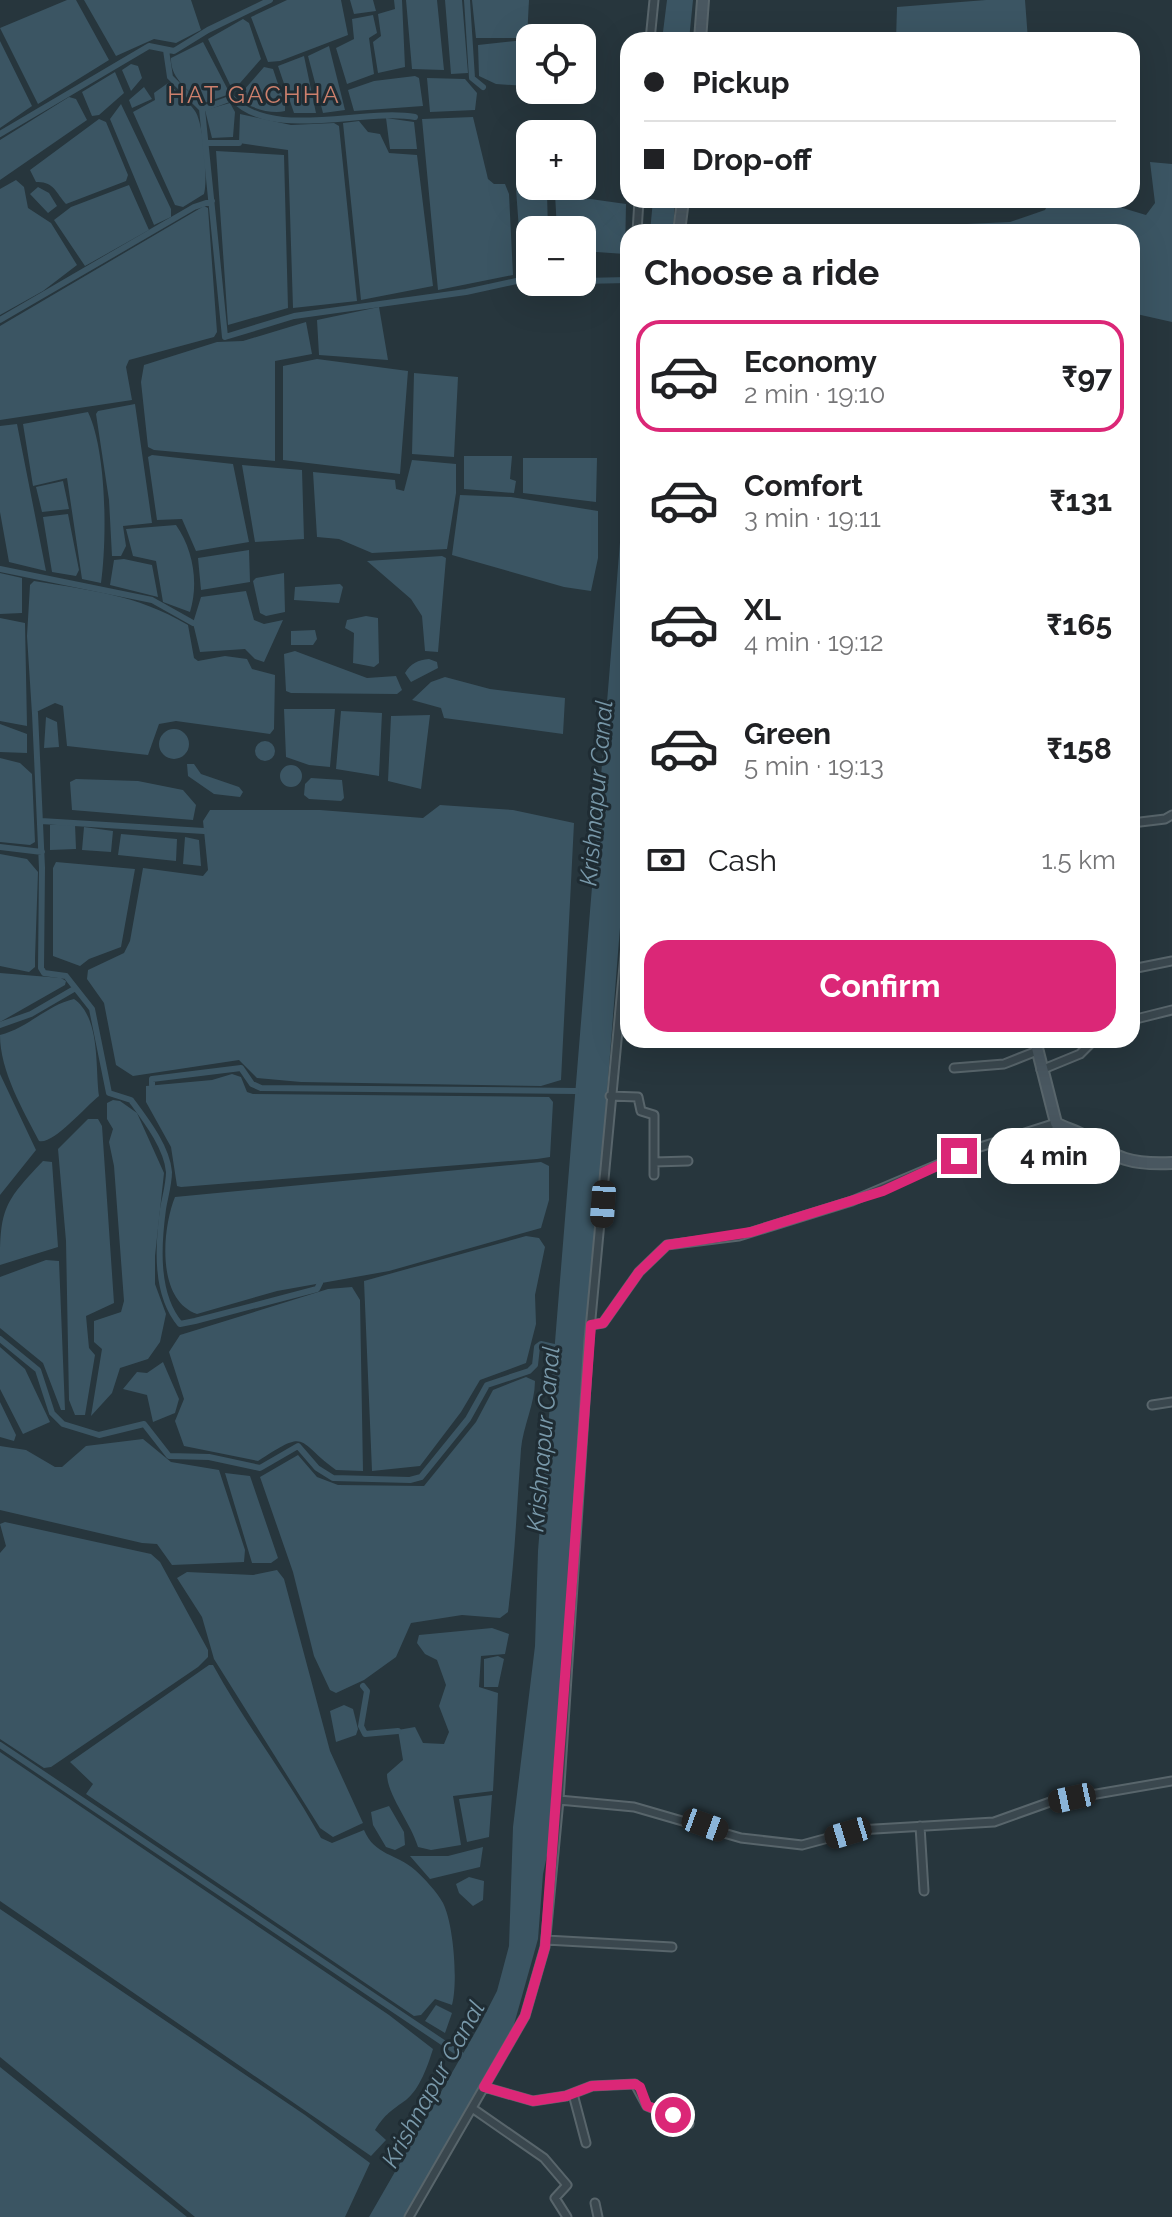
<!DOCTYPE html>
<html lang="en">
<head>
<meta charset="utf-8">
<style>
  body { margin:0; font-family:Raleway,sans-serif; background:#f6f6f6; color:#202124; height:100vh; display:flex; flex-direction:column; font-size:30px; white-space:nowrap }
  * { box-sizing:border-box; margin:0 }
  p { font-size:26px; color:#757577 }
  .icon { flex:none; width:44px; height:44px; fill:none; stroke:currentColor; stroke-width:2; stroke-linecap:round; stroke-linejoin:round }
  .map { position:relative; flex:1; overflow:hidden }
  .panel { position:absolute; left:620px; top:224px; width:520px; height:824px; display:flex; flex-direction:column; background:#fff; border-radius:24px; box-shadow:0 8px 32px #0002 }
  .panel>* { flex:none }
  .hud { position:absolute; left:620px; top:32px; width:520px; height:176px; border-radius:24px; box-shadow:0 8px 32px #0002; display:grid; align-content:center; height:176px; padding:0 24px; background:#fff }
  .buttons { position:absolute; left:516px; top:24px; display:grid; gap:16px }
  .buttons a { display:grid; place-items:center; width:80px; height:80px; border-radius:16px; background:#fff; box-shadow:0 8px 32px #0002; font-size:40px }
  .end { position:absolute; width:36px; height:36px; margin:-18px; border:10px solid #db2777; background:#fff; box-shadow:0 0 0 4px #fff }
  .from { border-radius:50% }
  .bubble { position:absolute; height:56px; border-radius:24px; background:#fff; box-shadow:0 8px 32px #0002; font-size:26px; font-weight:700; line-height:56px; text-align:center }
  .car { position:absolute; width:24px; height:48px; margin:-24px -12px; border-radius:10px; box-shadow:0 0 6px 2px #0007; background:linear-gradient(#222 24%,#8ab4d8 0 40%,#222 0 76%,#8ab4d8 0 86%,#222 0) }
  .hud b { display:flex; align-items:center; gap:28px; height:76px; font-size:30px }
  .hud b+b { border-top:2px solid #e0e0e0 }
  .hud i { width:20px; height:20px; background:#202124 }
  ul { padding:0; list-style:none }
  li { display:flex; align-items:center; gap:24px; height:112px; margin:0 16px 12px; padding:0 8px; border:4px solid transparent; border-radius:24px }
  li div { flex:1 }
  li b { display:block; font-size:30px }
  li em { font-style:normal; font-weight:700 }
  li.active { border-color:#db2777 }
  li>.icon { width:72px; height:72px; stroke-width:1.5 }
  h2 { padding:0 24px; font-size:36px; line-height:96px }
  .pay { display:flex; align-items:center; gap:20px; height:88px; padding:0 24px; font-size:30px }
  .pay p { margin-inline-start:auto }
  .action { display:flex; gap:16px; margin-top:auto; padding:16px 24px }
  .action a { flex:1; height:92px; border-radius:24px; background:#db2777; color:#fff; font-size:32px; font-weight:700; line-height:92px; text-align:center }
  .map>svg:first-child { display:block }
  .water { fill:#3b5563 }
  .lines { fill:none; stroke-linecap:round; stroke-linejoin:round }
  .canal { stroke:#3b5563; stroke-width:6 }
  .street-casing { stroke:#58656b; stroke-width:11 }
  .secondary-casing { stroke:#58656b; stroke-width:14 }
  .street { stroke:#3a474e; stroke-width:7 }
  .secondary { stroke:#495760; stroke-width:10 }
  .route { stroke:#db2777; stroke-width:10 }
  .labels { text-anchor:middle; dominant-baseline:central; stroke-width:6; stroke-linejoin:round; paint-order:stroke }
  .neighbourhood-label { font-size:24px; letter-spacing:2px; fill:#cd806d; stroke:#1f2c33 }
  .water-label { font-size:24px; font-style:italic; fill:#7999aa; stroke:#1f2c33 }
</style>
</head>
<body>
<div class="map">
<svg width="1172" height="2217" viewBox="0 0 1172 2217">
  <rect width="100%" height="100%" fill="#27363d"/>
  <path class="water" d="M67 0H76L109 60 38 104 0 28Z
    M84 0H191L201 30 176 43 154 39 116 56Z
    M287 0H341L348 35 280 61 268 62 251 17Z
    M350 0H373L376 11 354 14Z
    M394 0H402L405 67 378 73 373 42 381 36 378 14 395 9Z
    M406 0H437L444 70 412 69Z
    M445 0H462L468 73 451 74Z
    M472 0H529L527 38H476Z
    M667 0H693L689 40H662Z
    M986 0H1025L1028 40H896L897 7Z
    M373 15 377 33 369 38 374 74 347 84 336 48 354 39 352 19Z
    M243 19 249 23 261 59 233 91 208 39Z
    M525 40 526 86 496 84 479 76 478 45Z
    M0 41 32 106 0 128Z
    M203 42 228 90 227 95 204 103C189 92 170 78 171 58Z
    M329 46 345 110 323 113 308 56Z
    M304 56 316 113H294L278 66Z
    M131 64 138 66 142 78 131 91 122 70Z
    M264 67 273 69 285 105V111C271 115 248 107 237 98Z
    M115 72 124 93 99 115 92 116 82 92Z
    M415 76 419 78 423 106 354 111 348 90 374 81Z
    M427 78 465 79 477 93 475 110 430 112Z
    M168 83C177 92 188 101 195 111 204 124 208 180 204 194L183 207 175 205 133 112 155 100 154 93Z
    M144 87 152 99 132 108 129 100Z
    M69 97 76 99 87 120 0 180V140Z
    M230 103 235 112 233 137 212 138 205 110Z
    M121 104 171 209V217L154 225 110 119Z
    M240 114 291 125 334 123 339 126 357 301 293 308 288 150 239 143Z
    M473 117 488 179 494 184H505L509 194 513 275 438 290 422 119Z
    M386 118 414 122 417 149H390Z
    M99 119 106 122 128 175 126 181 66 204C56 193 54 181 36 182L30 170Z
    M359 121 368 132 380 134 389 153 417 155 433 286 361 300 343 123Z
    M216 151 284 155 288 308 228 325Z
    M1150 162 1172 164V322L1132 313V232H964L966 224 1010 222 1045 210 1050 200H1096L1146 215 1155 203Z
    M16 180 24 187 28 208 51 223 77 265 43 291 0 315V189Z
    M129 185 149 230 85 266 54 220 71 207Z
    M38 187 49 193 57 206 48 213 30 194Z
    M516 189 547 193 548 230H530V271H522Z
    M555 194 626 204 625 254 582 251V230H557Z
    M653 200H675L673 232H650Z
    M204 206 208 208 217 332 214 337 129 360 126 367 132 400 0 420V326Z
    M379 307 388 360 319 355 317 320Z
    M306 322 312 354 275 361V461L154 450 148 447 141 382 144 365 217 342 243 341Z
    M317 359 408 371 400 474 283 460V366Z
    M414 373 458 377 454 457 412 454Z
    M135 404 152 523 123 526 126 546 121 556H112L109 500 96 414 98 411Z
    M88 412C107 452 107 540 101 583L82 579 67 478 33 486 23 424Z
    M17 424 46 571 9 562 0 512V426Z
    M628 444V786L624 877 551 1802 555 1818 543 1874 538 1939 513 2028 404 2217H369L480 2024 497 1991 509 1946 513 1827 535 1646 538 1551Z
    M152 455 233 464 249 542 196 551 182 519 157 520 148 457Z
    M464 456H512L510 479 516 481 514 493 464 489Z
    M523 458H597L596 502 523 493Z
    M412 460 456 464V493L447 549 372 553 339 539 317 537 313 472 395 480 396 489 404 491Z
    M242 465 302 470 304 539 255 542Z
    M63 481 69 509 42 512 36 487Z
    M460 495 511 497 598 511V558L591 591 564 587 452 555Z
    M68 514 79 570 76 576 52 572 43 517Z
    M176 525C193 549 199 583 190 612L163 602 156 561 133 556 126 529Z
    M249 550 250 582 201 590 198 558Z
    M442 556 446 558 438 652 425 651 422 616 411 599 367 561Z
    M124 559 152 565 158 597 110 585 114 560Z
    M0 573 22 578V613L0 614Z
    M284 573 285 612 266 616 260 613 253 581 256 578Z
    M34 581C93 591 135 594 188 625L194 658 198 661 225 656 247 659 252 669 275 675 274 729 270 734 176 721 159 724 148 755 67 746 63 706 55 703 32 714 27 636 30 585Z
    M340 584 343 587 339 603 294 600 295 587Z
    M246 591 254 620 264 624 283 620 264 662 255 659 245 649 200 652 193 623 201 597Z
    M366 616 378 618 379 663 374 667 353 663 354 633 345 628 347 620Z
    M0 618 25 623 27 726 0 721Z
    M315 630 317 639 313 645H291V631Z
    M295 651 367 678 396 676 402 690 397 694 291 693 286 691 284 654Z
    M429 659 437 662 438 668 411 682 405 673C411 663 418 660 429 659Z
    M445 677 490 689 565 698 563 734 444 718 441 708 412 700 431 682Z
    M284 709H335L330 767 309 765 286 757Z
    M341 711 382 713 379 776 336 769Z
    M430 715 421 789 388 781 391 716Z
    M46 717 57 722 59 747 44 748Z
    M0 724 27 734V753L0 752Z
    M159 744a15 15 0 1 1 30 0a15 15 0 1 1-30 0Z
    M255 751a10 10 0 1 1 20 0a10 10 0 1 1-20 0Z
    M0 758 20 763 32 774 35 842 30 845 0 842Z
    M187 764H194L201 774 239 787 243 792 240 797 214 794 188 776Z
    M280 776a11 11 0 1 1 22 0a11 11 0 1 1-22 0Z
    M311 778 342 780 344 798 341 801 309 799 304 795 305 784Z
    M76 779 138 781 183 790 196 805 193 820 72 810 70 782Z
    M440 805 513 810 574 823 561 1080 541 1086 301 1082 257 1078 239 1060 133 1076 116 1065 104 1003 87 979 88 970 124 953 130 941 143 868 203 876 208 870 203 821 210 810H320L423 818Z
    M75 824 76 849 50 850V825Z
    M84 827 113 831 111 852 82 850Z
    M121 834 177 839 176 861 118 855Z
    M185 837 199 840 201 866 183 864Z
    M0 854 27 859 38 872 35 958V967L29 972 0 966Z
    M56 862 135 869 121 947 89 959 80 966 53 956V868Z
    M0 973 61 978 66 981 65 985 0 1022Z
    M74 999C101 1018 95 1068 99 1096 85 1107 53 1145 39 1141 23 1110 0 1071 0 1035 28 1028 47 1005 74 999Z
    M0 1074 36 1150 0 1195Z
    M232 1074 241 1077 247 1092 253 1094 549 1097 553 1102 550 1157 537 1159 181 1187 177 1186 171 1147 146 1102V1086L212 1080Z
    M113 1100 120 1101 137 1113 164 1173 155 1256V1284L166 1314 160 1342 148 1359 120 1368 112 1393 91 1416 102 1349 94 1342V1321L121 1312 124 1301 114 1166 109 1142 113 1129 107 1119V1103Z
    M88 1119H98L102 1126 114 1303 86 1316 89 1348 95 1355 85 1415H75L69 1400 66 1241 58 1149Z
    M43 1161 52 1162 58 1247 0 1265C0 1209 4 1202 43 1161Z
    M541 1162 549 1166V1200L541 1228 389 1271 277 1291 197 1314C156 1300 162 1229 175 1197Z
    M526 1236 539 1238 545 1247 535 1295 536 1324 526 1363 480 1380 461 1412 420 1466 372 1471 364 1281Z
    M46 1260 59 1261 65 1410H61L43 1363 0 1328V1277Z
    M352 1287 360 1300 363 1471 336 1470C295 1440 309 1428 258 1461L184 1446 175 1421 184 1399 169 1352 180 1335 328 1289Z
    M0 1347 25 1369 50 1422 23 1434 0 1389Z
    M163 1362 179 1399 175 1413 153 1422 147 1395 123 1389 137 1372 147 1373Z
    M526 1377 535 1381C535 1404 523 1426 521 1449 517 1503 515 1558 508 1612L500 1618 462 1615 411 1623 396 1657 364 1680 336 1693 330 1690 314 1656 293 1572 260 1477 298 1455 317 1477 338 1485 424 1486 476 1422 493 1390Z
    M0 1402 16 1435 14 1441 0 1437Z
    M143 1439 171 1462 219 1470 245 1550 244 1562 172 1565 157 1544 142 1543 0 1510V1446L26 1450 55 1467H62L86 1446Z
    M225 1473 250 1476 278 1558 271 1563H252Z
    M5 1522 151 1554 160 1562 208 1650V1657L198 1667 51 1767 44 1768 0 1739V1553L6 1546 0 1524Z
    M277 1570 284 1579 330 1751 363 1823 333 1837 320 1828 214 1659 202 1617 177 1578 187 1572 253 1575Z
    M492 1628 509 1634 505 1654 481 1656 479 1687 498 1693 493 1791 453 1796 461 1845 431 1850 418 1847C411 1823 387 1795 387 1774L403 1760 398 1730 415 1727 423 1743 444 1744 449 1732 439 1706 446 1685 437 1660 425 1654 417 1643 419 1635Z
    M498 1656 504 1659 498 1687H484V1659Z
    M209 1665H213C246 1725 288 1778 321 1838L332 1843 364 1830C375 1856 396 1853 415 1870 424 1878 437 1892 443 1903 454 1925 458 1983 452 2005L435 1999 421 2015 414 2016 86 1794 93 1784 70 1762Z
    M344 1705 353 1709 358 1729 356 1735 336 1742 330 1711Z
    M0 1752 389 2015 433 2049C428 2065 420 2089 406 2100 392 2110 385 2114 375 2130L386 2140 371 2156 0 1901Z
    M492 1795 489 1837 467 1842 459 1799Z
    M389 1806 404 1832 405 1845 395 1850 386 1847 373 1825 371 1812Z
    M483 1847 480 1867 430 1879 410 1856H448Z
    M469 1877 484 1881 483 1900 473 1906 459 1893 456 1884Z
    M0 1909 305 2115 370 2163 345 2217H195L0 2057Z
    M436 2005 452 2013 445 2033 425 2021Z
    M0 2067 187 2217H0Z"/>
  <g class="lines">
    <path class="canal" d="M467 0 472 78 483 87
      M166 50 170 77 202 109
      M415 117C362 108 271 141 232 98L202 109 225 337 294 316 466 292 530 278
      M0 134 149 46 174 51 208 30 270 0
      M207 143H239
      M582 281 628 280
      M556 282H572
      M0 320 194 207 212 201
      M0 569 152 600 193 623
      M35 713 42 868 41 968 44 973 66 976 92 1009 109 1093 131 1100C145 1119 167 1147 169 1172 169 1184 165 1197 163 1209 158 1246 155 1294 180 1324L195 1321 317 1289 320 1283
      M41 821 204 831
      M0 847 42 852
      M0 1025 31 1014 74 989
      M152 1085V1079L241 1068 252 1084 261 1088 576 1091
      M0 1339 38 1370 52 1413 63 1424 99 1435 144 1424 169 1456 209 1457 260 1468 298 1446 317 1468 333 1478 410 1480 421 1477 468 1419 487 1385 529 1371 535 1365 537 1347 541 1344 554 1347
      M363 1686 367 1691 361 1726 365 1734 398 1731
      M0 1745 463 2056"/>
    <g class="street-casing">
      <path id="street" d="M650 40 654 0
        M637 232 639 200
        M1132 823 1165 819 1172 815
        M1132 969 1172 961
        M1132 1020 1172 1010
        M954 1068 1004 1064 1037 1051
        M1041 1070 1080 1054 1094 1040
        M610 1096 638 1097 641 1111 654 1115V1175
        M654 1162 688 1161
        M591 1325 603 1323 639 1272 667 1245 739 1236 852 1201 977 1148 1056 1123
        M1152 1405 1172 1402
        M559 1800 634 1807 741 1838 802 1845 858 1830 994 1822 1050 1802 1172 1781
        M920 1826 924 1891
        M546 1940 672 1947
        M484 2087 533 2101 566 2096 592 2086 635 2084 647 2106 689 2124
        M573 2094 586 2143
        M472 2108 544 2158 567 2185 555 2198 567 2217
        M595 2203 598 2217
        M409 2217 525 2016 545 1947 559 1800 589 1340 628 923"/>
    </g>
    <g class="secondary-casing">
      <path id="secondary" d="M700 40 703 0
        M679 232 683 200
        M1035 1040 1056 1123C1065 1129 1076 1130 1084 1136 1117 1159 1131 1165 1172 1163"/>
    </g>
    <use href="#street" class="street"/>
    <use href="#secondary" class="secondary"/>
  </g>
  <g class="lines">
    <path class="route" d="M673 2115 647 2106 640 2087 635 2084 592 2086 566 2096 533 2101 484 2087 525 2016 545 1947 591 1325 603 1323 639 1272 667 1245 751 1232 883 1191 959 1156"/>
  </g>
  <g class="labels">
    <g class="neighbourhood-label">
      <text x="254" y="94">HAT GACHHA</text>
    </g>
    <g class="water-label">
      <text transform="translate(596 793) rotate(-85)">Krishnapur Canal</text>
      <text transform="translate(543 1439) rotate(-85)">Krishnapur Canal</text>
      <text transform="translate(433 2084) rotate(-61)">Krishnapur Canal</text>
    </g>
  </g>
</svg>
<div class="buttons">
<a><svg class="icon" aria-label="locate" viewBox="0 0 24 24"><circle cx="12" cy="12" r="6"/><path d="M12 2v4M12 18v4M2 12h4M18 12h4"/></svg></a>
<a>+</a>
<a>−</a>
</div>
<i class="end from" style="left:673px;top:2115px"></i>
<i class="end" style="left:959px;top:1156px"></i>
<div class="bubble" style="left:988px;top:1128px;width:132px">4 min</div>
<i class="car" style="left:603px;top:1204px;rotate:184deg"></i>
<i class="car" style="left:1072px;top:1798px;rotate:258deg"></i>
<i class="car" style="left:705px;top:1825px;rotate:110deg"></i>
<i class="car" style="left:848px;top:1833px;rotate:253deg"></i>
<div class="hud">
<b><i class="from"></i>Pickup</b>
<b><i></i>Drop-off</b>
</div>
<section class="panel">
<h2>Choose a ride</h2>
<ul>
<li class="active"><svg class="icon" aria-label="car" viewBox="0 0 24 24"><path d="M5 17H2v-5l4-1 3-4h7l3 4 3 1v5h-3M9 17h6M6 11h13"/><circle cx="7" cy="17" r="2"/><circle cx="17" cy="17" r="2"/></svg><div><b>Economy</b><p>2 min · 19:10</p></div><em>₹97</em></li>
<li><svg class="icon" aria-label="car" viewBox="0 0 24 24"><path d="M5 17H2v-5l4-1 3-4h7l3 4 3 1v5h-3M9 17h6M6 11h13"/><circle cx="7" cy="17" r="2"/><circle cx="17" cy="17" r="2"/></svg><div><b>Comfort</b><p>3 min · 19:11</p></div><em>₹131</em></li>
<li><svg class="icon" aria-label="car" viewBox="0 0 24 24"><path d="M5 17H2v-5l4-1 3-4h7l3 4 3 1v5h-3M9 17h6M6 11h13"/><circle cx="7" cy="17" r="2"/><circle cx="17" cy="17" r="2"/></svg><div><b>XL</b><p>4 min · 19:12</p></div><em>₹165</em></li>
<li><svg class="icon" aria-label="car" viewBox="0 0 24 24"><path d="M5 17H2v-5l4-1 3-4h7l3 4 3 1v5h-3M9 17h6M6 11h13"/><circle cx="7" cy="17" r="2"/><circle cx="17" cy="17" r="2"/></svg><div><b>Green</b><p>5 min · 19:13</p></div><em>₹158</em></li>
</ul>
<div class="pay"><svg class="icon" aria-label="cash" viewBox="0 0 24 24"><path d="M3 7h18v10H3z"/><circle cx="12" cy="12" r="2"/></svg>Cash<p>1.5 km</p></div>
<div class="action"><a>Confirm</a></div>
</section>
</div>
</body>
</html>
